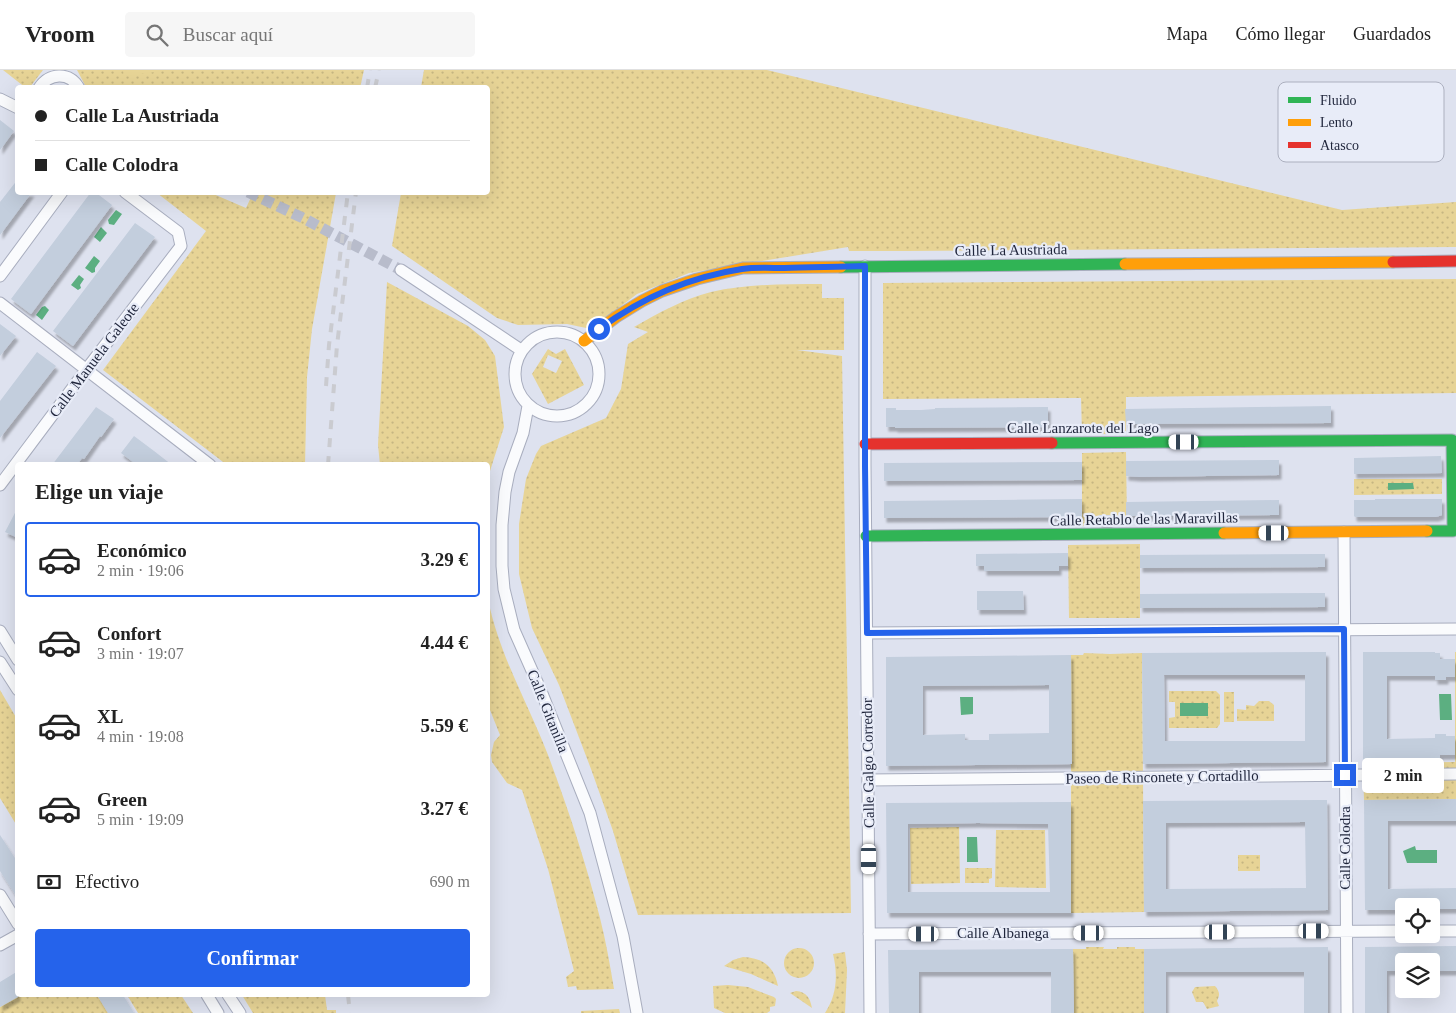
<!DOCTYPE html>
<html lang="es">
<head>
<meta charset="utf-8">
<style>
  body { margin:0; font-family:Georgia,serif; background:#f6f6f6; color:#222; height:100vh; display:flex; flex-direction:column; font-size:19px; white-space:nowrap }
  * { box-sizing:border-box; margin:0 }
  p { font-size:16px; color:#767676 }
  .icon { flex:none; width:28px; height:28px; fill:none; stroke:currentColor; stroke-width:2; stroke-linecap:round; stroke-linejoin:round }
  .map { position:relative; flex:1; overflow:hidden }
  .sheet { position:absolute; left:15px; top:392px; width:475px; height:535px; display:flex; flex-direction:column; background:#fff; border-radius:5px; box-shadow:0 5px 20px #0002 }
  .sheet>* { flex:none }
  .top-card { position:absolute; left:15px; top:15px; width:475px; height:110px; border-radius:5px; box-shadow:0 5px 20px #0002; display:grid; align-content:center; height:110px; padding:0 20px; background:#fff }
  .fabs { position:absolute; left:1395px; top:828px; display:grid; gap:10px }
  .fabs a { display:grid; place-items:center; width:45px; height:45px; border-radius:5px; background:#fff; box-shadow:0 5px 20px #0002; font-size:25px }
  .end { position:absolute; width:22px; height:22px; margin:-11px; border:6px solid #2563eb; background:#fff; box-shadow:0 0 0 2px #fff }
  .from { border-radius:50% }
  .bubble { position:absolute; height:35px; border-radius:5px; background:#fff; box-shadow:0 5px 20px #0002; font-size:16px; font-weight:800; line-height:35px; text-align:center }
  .car { position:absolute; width:15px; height:30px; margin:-15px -8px; border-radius:6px; box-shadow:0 0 4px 1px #0007; background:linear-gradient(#fff 24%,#345 0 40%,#fff 0 76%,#345 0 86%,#fff 0) }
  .top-card b { display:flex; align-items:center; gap:18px; height:48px; font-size:19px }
  .top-card b+b { border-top:1px solid #e0e0e0 }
  .top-card i { width:12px; height:12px; background:#222 }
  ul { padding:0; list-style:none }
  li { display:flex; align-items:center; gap:15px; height:75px; margin:0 10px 8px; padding:0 10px; border:2px solid transparent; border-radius:5px }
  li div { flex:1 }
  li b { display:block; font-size:19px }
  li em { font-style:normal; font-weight:800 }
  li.on { border-color:#2563eb }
  li>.icon { width:45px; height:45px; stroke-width:1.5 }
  h2 { padding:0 20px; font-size:22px; line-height:60px }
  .pay { display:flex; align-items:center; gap:12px; height:55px; padding:0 20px; font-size:19px }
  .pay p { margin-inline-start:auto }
  .cta { display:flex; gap:10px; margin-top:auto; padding:10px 20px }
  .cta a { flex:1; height:58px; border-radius:5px; background:#2563eb; color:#fff; font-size:20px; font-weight:800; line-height:58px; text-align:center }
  header { display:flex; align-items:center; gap:30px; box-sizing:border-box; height:70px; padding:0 25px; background:#fff; border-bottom:1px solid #e0e0e0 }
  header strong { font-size:24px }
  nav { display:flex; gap:28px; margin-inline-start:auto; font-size:18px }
  .search { width:350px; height:45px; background:#f6f6f6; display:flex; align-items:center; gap:12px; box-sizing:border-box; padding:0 18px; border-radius:5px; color:#767676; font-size:19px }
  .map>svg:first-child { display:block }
  .green { fill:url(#green-dots); fill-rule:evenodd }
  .pitch { fill:#e7d496 }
  .water { fill:#5caf81 }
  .building { fill:#c3cedd; fill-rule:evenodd; filter:url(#shadow) }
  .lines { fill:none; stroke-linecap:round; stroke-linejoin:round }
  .street-tunnel { stroke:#b8bccb; stroke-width:11; stroke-dasharray:11 5.5; stroke-linecap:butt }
  .street-casing { stroke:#a8adbe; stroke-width:13 }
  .fast-casing { stroke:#a8adbe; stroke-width:13 }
  .slow-casing { stroke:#a8adbe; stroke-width:13 }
  .jam-casing { stroke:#a8adbe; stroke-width:13 }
  .street { stroke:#fafbfd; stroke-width:11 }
  .fast { stroke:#30b455; stroke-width:11 }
  .slow { stroke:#ff9f0a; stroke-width:11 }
  .jam { stroke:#e5322d; stroke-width:11 }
  .rail { stroke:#cacbd0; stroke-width:4; stroke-dasharray:9 9; stroke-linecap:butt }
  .route { stroke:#2563eb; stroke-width:6 }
  .labels { text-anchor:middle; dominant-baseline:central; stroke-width:4.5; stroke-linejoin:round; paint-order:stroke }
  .street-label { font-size:15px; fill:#1f253b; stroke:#e8ecf8 }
  .key { fill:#e8ecf8; stroke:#acb0bf; stroke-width:1 }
  .key-label { font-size:14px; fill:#1f253b }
</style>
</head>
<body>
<header>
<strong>Vroom</strong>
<div class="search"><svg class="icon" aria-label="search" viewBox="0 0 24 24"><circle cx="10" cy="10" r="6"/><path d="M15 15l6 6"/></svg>Buscar aquí</div>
<nav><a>Mapa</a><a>Cómo llegar</a><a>Guardados</a></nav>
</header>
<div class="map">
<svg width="1456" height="943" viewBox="0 0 1456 943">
  <defs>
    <pattern id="green-dots" width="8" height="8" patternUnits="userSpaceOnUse" patternTransform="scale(1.25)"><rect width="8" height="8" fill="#e7d496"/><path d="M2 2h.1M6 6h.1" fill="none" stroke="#c6b682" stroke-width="1.8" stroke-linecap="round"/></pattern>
    <filter id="shadow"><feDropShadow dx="2.5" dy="4.5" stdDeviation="1" flood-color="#0004"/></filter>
  </defs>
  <rect width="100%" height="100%" fill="#dee2ef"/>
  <path class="green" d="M3 0H43L30 17 26 18Z
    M77 0H364L360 18 86 17Z
    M424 0H767L1342 140 1456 132V177L906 181H849L848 177 689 203 637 224 591 259 567 254 518 255 497 248 392 176 401 123 488 122V18L421 17Z
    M157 123H211L246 138 253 123H336L312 259 307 307 305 395H227L103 300 206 161Z
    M1456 209V323L1126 327V364H1082L1081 328 883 329V213Z
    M387 212 468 256 485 270 495 286 504 357 490 401 488 414V395H380L378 375Z
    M822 214V228H844V280H797L842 286 851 843 638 845 613 761 591 699 559 615 532 558 519 504V454L526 409 536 384 541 376 606 348 621 319 628 274 648 262 634 257C659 243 683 229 711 222 747 214 785 214 822 214Z
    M548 279 556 284 565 279 584 315 548 334 532 304ZM548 285 562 291 556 303 543 297Z
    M1126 382 1127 456H1082V383Z
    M1354 409H1442V424L1354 425Z
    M1140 474V548H1069L1068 475Z
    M488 529C499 585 528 633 548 685 568 738 586 793 600 848 606 872 610 895 614 919L577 920 576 916 568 917 566 907 574 901 548 799 522 720 507 713 492 692 491 685 494 672 500 665 488 635Z
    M1455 582H1456V729L1364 730 1363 693 1455 692Z
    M1084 583 1110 584 1142 583 1144 842 1071 843V585H1083Z
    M0 620 17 649V756L0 728Z
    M1169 621H1216L1220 625V654L1217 658H1169V648L1175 647V632H1169Z
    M1224 622H1234V652H1224Z
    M1259 631H1269L1274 635V651H1237V639L1246 640V635L1254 636Z
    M959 757 960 813 911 814 910 758Z
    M996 760H1045L1046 818 995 817Z
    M1238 785H1260V801H1238Z
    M965 798H992V808L989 809V813H965Z
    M1086 877H1104L1103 879H1117V877H1135V879H1144V943H1074L1073 879H1086Z
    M784 893a15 15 0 1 1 30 0a15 15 0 1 1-30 0Z
    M845 882 847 900 845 943H825C837 925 838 905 833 884Z
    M743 887C763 888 774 896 778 916L751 904 724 896 733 890Z
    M728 915 748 917 774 927 776 929 775 936 770 937V941L767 943H725L714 938 713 916Z
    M1215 916C1220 922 1220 925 1217 931L1219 936 1207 939 1203 932H1196L1192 922 1195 917Z
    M796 921C807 922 810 928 812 938L790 923Z
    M20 925H97L108 943H0V937Z
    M127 925H181L193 943H138Z
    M242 925H325L327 940H336V943H253Z
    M619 939 620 943H581V941Z"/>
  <path class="pitch" d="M123 0H171L124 6Z"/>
  <path class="water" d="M116 140 122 144 114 155 109 154 108 150Z
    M101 157 107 163 100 172 94 167Z
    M94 186 100 191 95 198V202L92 203 85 198Z
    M79 205 84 209 80 215 81 218 78 220 71 215Z
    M45 236 49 240 42 250 36 245 42 237Z
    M1388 413H1413L1414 419 1388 420Z
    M1439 624H1451L1452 650H1440Z
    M960 627H973V644L961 645Z
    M1208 633V646H1180V633Z
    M967 767H977L978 792H967Z
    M1415 776 1416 780H1437V793H1407L1403 781Z"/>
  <path class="building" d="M0 50 14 61 0 80Z
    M18 109V122H32L0 165V132Z
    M91 122H95L112 135 31 244 11 229Z
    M135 153 155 167 73 276 53 261Z
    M0 254 16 266 0 286Z
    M37 282 56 296 0 368V331Z
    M1331 336V353L1126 354 1125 339Z
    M96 337 114 349 101 367 100 366 84 389 82 388 77 395H52Z
    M1048 337V357L895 358V357H886V338H896V340H921L935 339V338Z
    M134 366 154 381 172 395H137L121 383Z
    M1441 386 1442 403 1354 404V388H1355Z
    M1279 390V405L1139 407 1126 406V391Z
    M1082 392V410L884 411V393Z
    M1082 429V447L884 448V431Z
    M1375 429H1442V445L1436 447H1355L1354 446V430H1375Z
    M1279 430V445L1126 446V432Z
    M18 437V468L5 462Z
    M1099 445H1110V455H1099Z
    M1068 483V496H1059V501H984V496H976V484Z
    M1325 484V497L1140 498V485Z
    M977 521H1023L1024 540H977Z
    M1325 523V537L1140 538V524Z
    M1326 582V692L1143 694 1142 583ZM1164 605H1305V671H1165Z
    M1363 582H1435V583H1440V589H1455V607H1446V610H1435V606H1387V669L1435 668V664H1446V666H1455V685H1440V691H1436V692L1363 693Z
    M1071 585 1072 694 886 696V587ZM1049 615V663L989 664V670H965V664L923 665V616Z
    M1456 729V751H1388V819L1456 818V839H1431V836H1404V840H1365L1364 730Z
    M1327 730 1328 840 1144 842 1143 731ZM1305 752 1306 818 1166 819V753Z
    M1071 732V843H887L886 733ZM978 753 1048 754 1050 822H908V754Z
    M0 765 18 793V829L0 801Z
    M1456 876V901H1431V891H1404V901H1387V943H1365V877Z
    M1328 877V943H1304V902H1166V943H1144V879Z
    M1073 879 1074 943H1051V902H919V943H889L888 880Z
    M18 901V927L0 937V912Z
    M97 925H123L134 943H108Z"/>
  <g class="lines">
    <path class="street-tunnel" d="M248 122 305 149 401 200"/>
    <g class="street-casing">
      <path id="street" d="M39 18C49 3 69 1 79 18
        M0 29 18 38
        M865 196V395L870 943
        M401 200 521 280
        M0 206 62 122
        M0 233 210 395
        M515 304a42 42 0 1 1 84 0a42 42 0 1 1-84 0Z
        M528 336 523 363 509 402 505 422 502 455V496L504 519 514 560 541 621 590 743 623 866 637 943
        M0 415 86 300 181 176 178 162 125 122
        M1344 462 1347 943
        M0 561 18 590
        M867 563 1456 559
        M0 592 18 620
        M868 710 1456 704
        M0 825 18 854
        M1431 861H1456
        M869 864 1404 861
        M0 875 18 865
        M207 925 218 943
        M228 925 240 943"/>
    </g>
    <g class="fast-casing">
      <path id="fast" d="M841 197 1125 194
        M1052 373 1452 370 1453 461H1427
        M866 466 1224 463"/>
    </g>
    <g class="slow-casing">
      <path id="slow" d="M1125 194 1393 192
        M584 271 616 247 642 231 662 221 697 209 743 198 841 197
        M1224 463 1427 461"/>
    </g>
    <g class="jam-casing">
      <path id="jam" d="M1393 192 1456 191
        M865 374 1052 373"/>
    </g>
    <use href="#street" class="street"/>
    <use href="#fast" class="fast"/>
    <use href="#slow" class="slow"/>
    <use href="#jam" class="jam"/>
    <path class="rail" d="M367 18 370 0
      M375 18 379 0
      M326 316 329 275 348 122
      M328 395 337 275 356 122
      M348 925 350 943"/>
  </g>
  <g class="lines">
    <path class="route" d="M599 259C643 227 689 207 742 199 756 197 771 198 784 198 811 197 838 197 865 196V396L867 563 1344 559 1345 705"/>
  </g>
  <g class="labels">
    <g class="street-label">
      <text transform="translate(1011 180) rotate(-1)">Calle La Austriada</text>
      <text transform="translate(94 290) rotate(-53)">Calle Manuela Galeote</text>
      <text x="1083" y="358">Calle Lanzarote del Lago</text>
      <text transform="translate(1144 449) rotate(-1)">Calle Retablo de las Maravillas</text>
      <text transform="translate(548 641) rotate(68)">Calle Gitanilla</text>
      <text transform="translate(868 693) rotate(-91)">Calle Galgo Corredor</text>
      <text transform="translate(1162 707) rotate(-1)">Paseo de Rinconete y Cortadillo</text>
      <text transform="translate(1345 778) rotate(-90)">Calle Colodra</text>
      <text x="1003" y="863">Calle Albanega</text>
    </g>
  </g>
  <rect x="1278" y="12" width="166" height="80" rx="8" class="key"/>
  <rect x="1288" y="27" width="23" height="6" fill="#30b455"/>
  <rect x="1288" y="49" width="23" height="7" fill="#ff9f0a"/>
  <rect x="1288" y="72" width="23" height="6" fill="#e5322d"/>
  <g class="key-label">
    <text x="1320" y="35">Fluido</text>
    <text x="1320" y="57">Lento</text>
    <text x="1320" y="80">Atasco</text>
  </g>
</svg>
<div class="fabs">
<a><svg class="icon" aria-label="locate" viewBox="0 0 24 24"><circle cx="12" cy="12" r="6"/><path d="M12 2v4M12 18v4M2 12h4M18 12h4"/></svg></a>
<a><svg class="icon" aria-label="layers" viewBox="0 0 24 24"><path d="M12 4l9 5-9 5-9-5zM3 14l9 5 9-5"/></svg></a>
</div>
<i class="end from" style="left:599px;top:259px"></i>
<i class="end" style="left:1345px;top:705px"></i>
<div class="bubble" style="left:1362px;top:688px;width:82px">2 min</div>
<i class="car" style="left:1184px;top:372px;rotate:270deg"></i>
<i class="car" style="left:1274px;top:463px;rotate:270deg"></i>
<i class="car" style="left:869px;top:789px;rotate:180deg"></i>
<i class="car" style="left:1314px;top:861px;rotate:90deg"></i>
<i class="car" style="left:1220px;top:862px;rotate:90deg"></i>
<i class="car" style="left:1089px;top:863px;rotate:270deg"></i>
<i class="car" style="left:924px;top:864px;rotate:270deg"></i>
<div class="top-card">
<b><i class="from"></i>Calle La Austriada</b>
<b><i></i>Calle Colodra</b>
</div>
<section class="sheet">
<h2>Elige un viaje</h2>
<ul>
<li class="on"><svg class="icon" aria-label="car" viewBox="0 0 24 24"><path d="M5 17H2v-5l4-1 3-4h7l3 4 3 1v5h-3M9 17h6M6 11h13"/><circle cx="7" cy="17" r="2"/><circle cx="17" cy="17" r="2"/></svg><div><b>Económico</b><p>2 min · 19:06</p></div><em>3.29 €</em></li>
<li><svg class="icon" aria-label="car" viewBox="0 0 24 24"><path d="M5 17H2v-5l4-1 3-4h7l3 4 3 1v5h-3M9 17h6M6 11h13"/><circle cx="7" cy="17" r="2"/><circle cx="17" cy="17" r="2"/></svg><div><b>Confort</b><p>3 min · 19:07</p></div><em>4.44 €</em></li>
<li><svg class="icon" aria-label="car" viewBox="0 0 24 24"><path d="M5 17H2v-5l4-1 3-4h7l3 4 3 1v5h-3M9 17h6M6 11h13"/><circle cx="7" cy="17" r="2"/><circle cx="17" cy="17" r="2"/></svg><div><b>XL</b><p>4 min · 19:08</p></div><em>5.59 €</em></li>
<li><svg class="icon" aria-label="car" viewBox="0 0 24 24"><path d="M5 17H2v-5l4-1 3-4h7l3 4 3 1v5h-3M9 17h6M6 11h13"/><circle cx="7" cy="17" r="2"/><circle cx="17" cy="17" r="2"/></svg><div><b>Green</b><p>5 min · 19:09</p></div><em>3.27 €</em></li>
</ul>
<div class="pay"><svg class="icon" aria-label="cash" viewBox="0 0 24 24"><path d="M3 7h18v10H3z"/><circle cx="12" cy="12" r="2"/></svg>Efectivo<p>690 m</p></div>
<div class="cta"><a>Confirmar</a></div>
</section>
</div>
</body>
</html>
